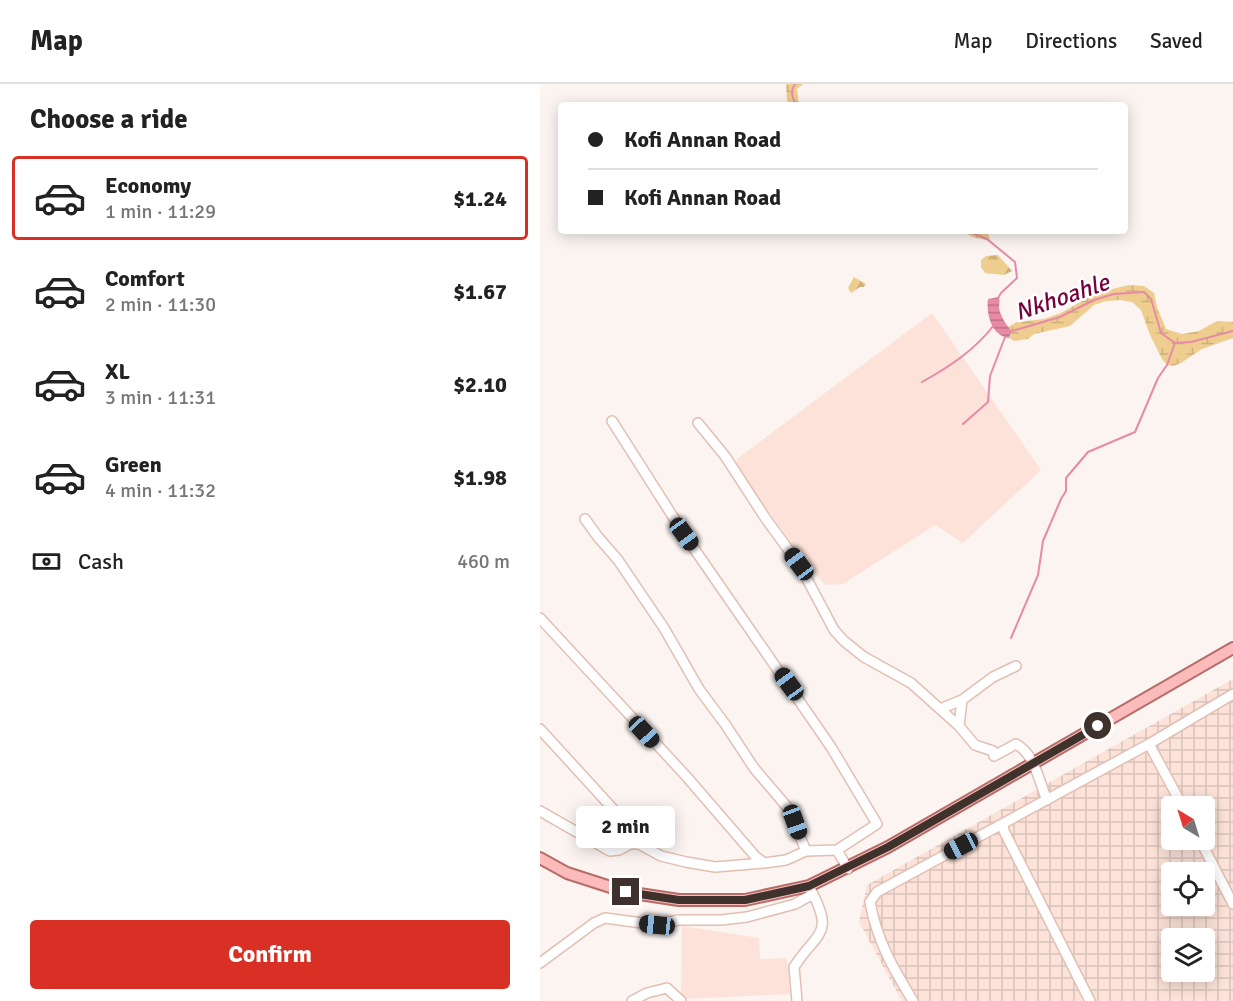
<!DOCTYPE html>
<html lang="en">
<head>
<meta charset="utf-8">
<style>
  body { margin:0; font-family:Signika,sans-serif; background:#f6f6f6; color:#222; height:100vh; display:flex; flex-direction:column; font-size:22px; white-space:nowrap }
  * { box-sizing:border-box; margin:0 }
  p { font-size:20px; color:#767676 }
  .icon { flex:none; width:33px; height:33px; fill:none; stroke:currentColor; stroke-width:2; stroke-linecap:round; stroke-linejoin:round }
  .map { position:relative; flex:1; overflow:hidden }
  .side { display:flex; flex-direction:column; background:#fff; width:540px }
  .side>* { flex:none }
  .banner { position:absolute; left:18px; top:18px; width:570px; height:132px; border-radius:6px; box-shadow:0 3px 15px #0003; display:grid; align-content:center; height:132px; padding:0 30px; background:#fff }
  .needle { width:39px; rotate:322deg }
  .tools { position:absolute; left:621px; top:712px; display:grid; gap:12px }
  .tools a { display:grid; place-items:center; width:54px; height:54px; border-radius:6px; background:#fff; box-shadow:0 3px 15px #0003; font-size:30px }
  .end { position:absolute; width:27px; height:27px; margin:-14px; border:8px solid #3f322c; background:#fff; box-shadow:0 0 0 3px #fff }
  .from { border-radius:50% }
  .bubble { position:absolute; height:42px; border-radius:6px; background:#fff; box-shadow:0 3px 15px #0003; font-size:20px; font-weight:700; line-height:42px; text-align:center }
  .car { position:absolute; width:18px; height:36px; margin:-18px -9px; border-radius:8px; box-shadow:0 0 4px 2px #0007; background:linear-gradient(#222 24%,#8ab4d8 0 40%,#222 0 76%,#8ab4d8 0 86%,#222 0) }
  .banner b { display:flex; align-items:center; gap:21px; height:57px; font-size:22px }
  .banner b+b { border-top:2px solid #e0e0e0 }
  .banner i { width:15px; height:15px; background:#222 }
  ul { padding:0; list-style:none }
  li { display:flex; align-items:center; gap:18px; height:84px; margin:0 12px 9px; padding:0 18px; border:3px solid transparent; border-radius:6px }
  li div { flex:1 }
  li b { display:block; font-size:22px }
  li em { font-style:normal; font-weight:700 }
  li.active { border-color:#d93025 }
  li>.icon { width:54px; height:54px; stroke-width:1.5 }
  h2 { padding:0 30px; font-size:27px; line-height:72px }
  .pay { display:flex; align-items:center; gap:15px; height:66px; padding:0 30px; font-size:22px }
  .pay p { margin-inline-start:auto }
  .cta { display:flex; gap:12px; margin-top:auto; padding:12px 30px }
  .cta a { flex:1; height:69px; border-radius:6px; background:#d93025; color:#fff; font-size:24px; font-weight:700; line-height:69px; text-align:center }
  header { display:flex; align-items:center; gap:36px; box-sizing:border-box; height:84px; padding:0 30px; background:#fff; border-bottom:2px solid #e0e0e0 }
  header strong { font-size:28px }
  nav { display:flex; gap:33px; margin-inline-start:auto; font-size:21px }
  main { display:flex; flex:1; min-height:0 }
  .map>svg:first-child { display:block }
  .built { fill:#fce2d8 }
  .industrial { fill:url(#industrial-grid); fill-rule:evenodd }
  .forest { fill:url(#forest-firs) }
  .wetland { fill:url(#wetland-marsh) }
  .water { fill:url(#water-rules) }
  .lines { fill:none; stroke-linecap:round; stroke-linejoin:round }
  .stream { stroke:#e78aa7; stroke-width:2 }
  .minor-casing { stroke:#e2bfb2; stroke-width:12 }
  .major-casing { stroke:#b66d6a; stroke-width:14 }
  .minor { stroke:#fff; stroke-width:9 }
  .major { stroke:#fabbba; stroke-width:10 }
  .route { stroke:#3f322c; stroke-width:8 }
  .labels { text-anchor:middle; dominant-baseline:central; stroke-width:5; stroke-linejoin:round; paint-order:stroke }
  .water-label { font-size:24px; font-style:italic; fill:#75003a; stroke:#fff }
</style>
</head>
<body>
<header>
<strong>Map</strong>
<nav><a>Map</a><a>Directions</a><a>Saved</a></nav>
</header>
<main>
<section class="side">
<h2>Choose a ride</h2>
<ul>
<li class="active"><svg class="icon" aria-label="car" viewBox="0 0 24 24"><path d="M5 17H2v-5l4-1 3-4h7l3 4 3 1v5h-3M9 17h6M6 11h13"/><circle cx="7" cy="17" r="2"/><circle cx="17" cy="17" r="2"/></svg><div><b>Economy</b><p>1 min · 11:29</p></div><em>$1.24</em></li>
<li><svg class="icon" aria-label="car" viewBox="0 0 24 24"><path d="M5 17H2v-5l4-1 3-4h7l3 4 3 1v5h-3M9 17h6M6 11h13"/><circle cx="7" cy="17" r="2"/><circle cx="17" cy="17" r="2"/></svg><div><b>Comfort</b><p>2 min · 11:30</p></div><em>$1.67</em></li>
<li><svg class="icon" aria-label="car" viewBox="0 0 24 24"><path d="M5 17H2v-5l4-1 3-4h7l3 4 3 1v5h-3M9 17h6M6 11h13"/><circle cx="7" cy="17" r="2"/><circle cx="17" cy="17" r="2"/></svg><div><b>XL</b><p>3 min · 11:31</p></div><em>$2.10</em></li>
<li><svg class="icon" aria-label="car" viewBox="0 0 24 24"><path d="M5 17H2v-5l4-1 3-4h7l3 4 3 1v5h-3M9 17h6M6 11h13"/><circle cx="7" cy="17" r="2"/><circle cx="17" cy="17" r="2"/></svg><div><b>Green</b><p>4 min · 11:32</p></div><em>$1.98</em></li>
</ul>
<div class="pay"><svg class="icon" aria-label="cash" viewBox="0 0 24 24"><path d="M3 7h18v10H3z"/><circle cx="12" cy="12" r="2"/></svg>Cash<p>460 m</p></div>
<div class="cta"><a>Confirm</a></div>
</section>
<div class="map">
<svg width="693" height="917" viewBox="0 0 693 917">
  <defs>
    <pattern id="industrial-grid" width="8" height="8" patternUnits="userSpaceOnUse" patternTransform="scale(1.5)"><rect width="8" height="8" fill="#fce2d8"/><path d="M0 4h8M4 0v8" fill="none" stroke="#d9c2ba"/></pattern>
    <pattern id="forest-firs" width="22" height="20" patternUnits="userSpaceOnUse" patternTransform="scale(1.5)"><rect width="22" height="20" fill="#eecd8e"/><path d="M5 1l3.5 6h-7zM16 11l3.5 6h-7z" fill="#cdb07b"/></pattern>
    <pattern id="wetland-marsh" width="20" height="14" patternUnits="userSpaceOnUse" patternTransform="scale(1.5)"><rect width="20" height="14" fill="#eecd8e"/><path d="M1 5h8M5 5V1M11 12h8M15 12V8" fill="none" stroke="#cdb07b"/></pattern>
    <pattern id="water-rules" width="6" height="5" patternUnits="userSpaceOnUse" patternTransform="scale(1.5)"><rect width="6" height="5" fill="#e78aa7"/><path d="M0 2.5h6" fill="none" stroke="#bd7188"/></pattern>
  </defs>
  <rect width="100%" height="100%" fill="#fbf4f1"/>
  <path class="built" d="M392 229 501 386 423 459 395 441 303 500 285 501 269 482V477L266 472H261L196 383 197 375Z
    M142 842 219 854 220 875 247 874 250 910 141 915Z"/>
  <path class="industrial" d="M693 595V917H362L319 838 327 801ZM632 723H664V756H632ZM632 789H664V822H632ZM632 855H664V888H632Z"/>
  <path class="forest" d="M423 147H443L449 151 450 157 432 153Z
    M458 171 472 187 464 191 445 189 441 183V176L446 172Z
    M314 193 326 200 324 203H320L311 209 308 204Z"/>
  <path class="wetland" d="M246 0H263L257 5 259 21H251L247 17Z
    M589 201 604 202 614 209 617 223 626 245 642 250 659 247 677 237 693 238V254L662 265 641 279 633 282 627 281 622 275 610 251 601 226 592 218 580 216 566 217 554 221 530 242 494 250 488 255 474 257 469 254 471 252 468 243 477 238 504 235 521 229 556 209Z"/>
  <path class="water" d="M459 213C460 217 459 220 459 224 460 231 467 243 472 247L469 254C451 252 446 229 448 215Z"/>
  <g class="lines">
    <path class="stream" d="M255 0C250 7 252 15 257 21
      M427 147 447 155 475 178 477 194 461 209 458 214
      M472 247 520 233 554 216 574 210 604 208 611 215 621 249 635 259 651 258 693 247
      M382 298C409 283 435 266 454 241
      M423 340 448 318 450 292 465 253
      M471 554 498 491 503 457 521 415 526 407V394L548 368 595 348 618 294 627 281 635 259"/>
    <g class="minor-casing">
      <path id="minor" d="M72 337 144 450 291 663 337 740 297 766
        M158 339 185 372 226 435 259 480 294 546 304 557 324 573 371 599 419 642 435 661 453 667 454 672 476 660C495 670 499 698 507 716
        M45 435 58 453 78 476 124 544 159 605 185 640 214 684 248 724 266 767
        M0 534 146 692 215 772 224 779
        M400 625 422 616 453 593 476 582
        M419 642 422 616
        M0 645 95 749 99 760
        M609 660 643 723
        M0 727 70 767 79 766 90 760H99L121 772 146 778 175 783 224 779 246 776 266 767 297 766 308 785
        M463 740 464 747 550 917
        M660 756 693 820
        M0 879 54 839 65 834 117 841 138 836H181L207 833 255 820 273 810
        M92 917 107 909 127 904 141 917
        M257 917 254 883C277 847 295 852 271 806
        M373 917C353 884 337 857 330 818L337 808 609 660 693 610"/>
    </g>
    <g class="major-casing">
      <path id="major" d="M0 774 27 789 86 808 139 816H205L269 802 348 763 693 564"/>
    </g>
    <use href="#minor" class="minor"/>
    <use href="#major" class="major"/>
  </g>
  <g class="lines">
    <path class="route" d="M86 808 139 816H205L269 802 348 763 558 642"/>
  </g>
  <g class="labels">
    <g class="water-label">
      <text transform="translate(522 213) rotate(-19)">Nkhoahle</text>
    </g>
  </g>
</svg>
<div class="tools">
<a><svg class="needle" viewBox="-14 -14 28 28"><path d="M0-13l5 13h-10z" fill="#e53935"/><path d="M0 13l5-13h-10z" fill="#767676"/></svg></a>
<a><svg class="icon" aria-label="locate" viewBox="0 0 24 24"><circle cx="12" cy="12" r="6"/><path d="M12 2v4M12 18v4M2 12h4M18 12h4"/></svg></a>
<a><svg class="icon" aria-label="layers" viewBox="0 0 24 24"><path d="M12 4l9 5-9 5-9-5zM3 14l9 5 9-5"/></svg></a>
</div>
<i class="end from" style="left:558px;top:642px"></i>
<i class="end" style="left:86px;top:808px"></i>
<div class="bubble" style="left:36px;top:722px;width:99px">2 min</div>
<i class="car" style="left:144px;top:450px;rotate:144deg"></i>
<i class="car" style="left:259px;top:480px;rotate:323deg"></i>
<i class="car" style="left:249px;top:600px;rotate:324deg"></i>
<i class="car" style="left:104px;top:648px;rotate:137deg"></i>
<i class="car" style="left:255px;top:738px;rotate:160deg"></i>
<i class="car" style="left:421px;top:762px;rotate:242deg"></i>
<i class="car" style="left:117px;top:841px;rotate:276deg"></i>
<div class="banner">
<b><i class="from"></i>Kofi Annan Road</b>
<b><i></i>Kofi Annan Road</b>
</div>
</div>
</main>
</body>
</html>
